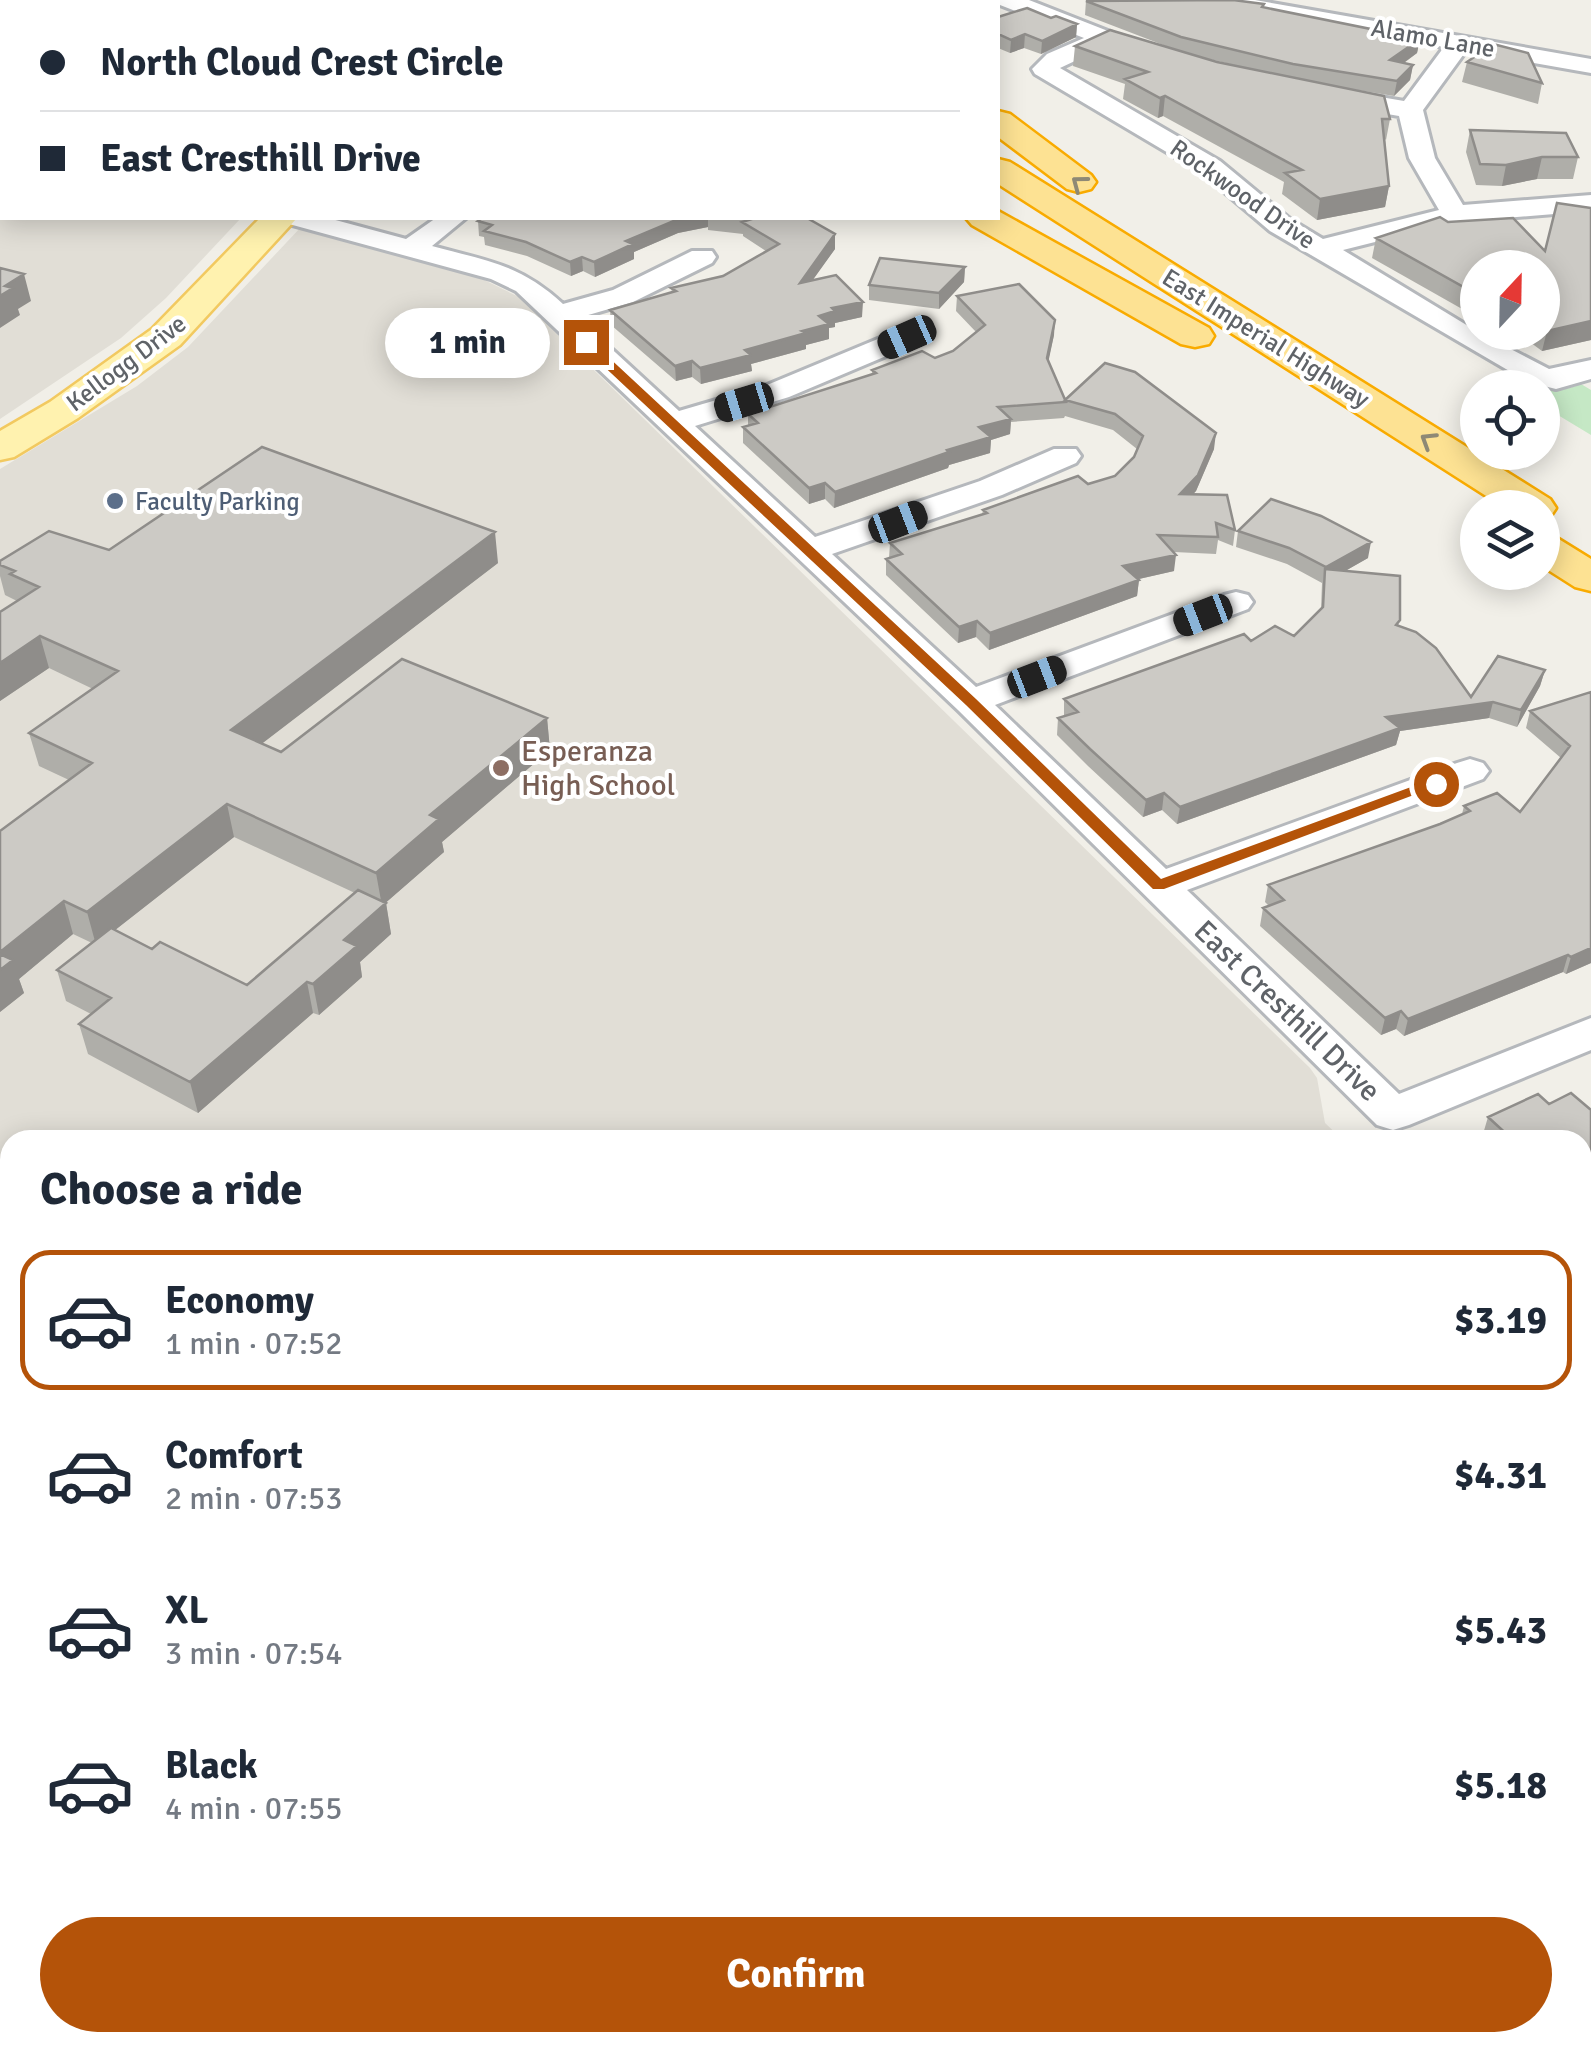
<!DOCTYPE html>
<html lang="en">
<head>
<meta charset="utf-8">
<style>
  body { margin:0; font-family:Signika,sans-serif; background:#f2f2f3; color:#1f2937; height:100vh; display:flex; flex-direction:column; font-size:38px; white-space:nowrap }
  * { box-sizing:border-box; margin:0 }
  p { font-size:32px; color:#747a83 }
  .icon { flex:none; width:55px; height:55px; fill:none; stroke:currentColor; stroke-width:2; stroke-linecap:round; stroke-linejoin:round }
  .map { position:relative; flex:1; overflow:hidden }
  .panel { position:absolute; left:0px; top:1130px; width:1592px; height:922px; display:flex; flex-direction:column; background:#fff; border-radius:30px 30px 0 0; box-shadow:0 5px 25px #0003 }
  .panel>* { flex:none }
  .hud { position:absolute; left:0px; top:0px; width:1000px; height:220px; box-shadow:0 5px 25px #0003; display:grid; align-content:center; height:220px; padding:0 40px; background:#fff }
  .needle { width:65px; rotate:22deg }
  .controls { position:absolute; left:1460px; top:250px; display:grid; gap:20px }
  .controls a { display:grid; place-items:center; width:100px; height:100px; border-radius:50%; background:#fff; box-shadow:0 5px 25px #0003; font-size:50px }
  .end { position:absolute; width:45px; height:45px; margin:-22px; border:12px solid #b45309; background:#fff; box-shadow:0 0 0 5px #fff }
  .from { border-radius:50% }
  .bubble { position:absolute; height:70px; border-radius:35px; background:#fff; box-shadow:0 5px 25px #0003; font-size:32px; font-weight:700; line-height:70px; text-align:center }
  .car { position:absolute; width:30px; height:60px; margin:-30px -15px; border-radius:12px; box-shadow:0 0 8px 2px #0007; background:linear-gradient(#222 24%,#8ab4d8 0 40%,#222 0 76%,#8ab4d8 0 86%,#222 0) }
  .hud b { display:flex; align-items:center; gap:35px; height:95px; font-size:38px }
  .hud b+b { border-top:2px solid #e0e1e3 }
  .hud i { width:25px; height:25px; background:#1f2937 }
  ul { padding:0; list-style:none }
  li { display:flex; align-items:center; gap:30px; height:140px; margin:0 20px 15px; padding:0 20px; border:5px solid transparent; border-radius:30px }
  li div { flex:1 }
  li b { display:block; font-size:38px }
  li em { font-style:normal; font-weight:700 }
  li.selected { border-color:#b45309 }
  li>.icon { width:90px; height:90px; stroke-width:1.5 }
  h2 { padding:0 40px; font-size:45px; line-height:120px }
  .cta { display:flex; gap:20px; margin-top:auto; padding:20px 40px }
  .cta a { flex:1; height:115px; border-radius:60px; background:#b45309; color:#fff; font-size:40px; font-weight:700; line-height:115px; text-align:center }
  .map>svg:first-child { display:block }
  .education { fill:#e1ded6 }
  .green { fill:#c5e8c5 }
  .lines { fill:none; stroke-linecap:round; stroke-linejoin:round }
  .minor-casing { stroke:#b5b8bc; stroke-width:6 }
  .major-casing { stroke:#f2c960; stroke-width:5 }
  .highway-casing { stroke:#f9ab00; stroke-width:5 }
  .minor { fill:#fff; fill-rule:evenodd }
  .major { fill:#fff2af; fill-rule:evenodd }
  .highway { fill:#fde293; fill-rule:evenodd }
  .wall { fill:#afaea9; fill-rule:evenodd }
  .shaded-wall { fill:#8f8d8a }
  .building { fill:#cccac5; stroke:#8f8d8a; stroke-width:2.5 }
  .oneway { stroke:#8e8975 }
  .route { fill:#b45309 }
  .service-dot { fill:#5c6f8a; stroke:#fff; stroke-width:4 }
  .education-dot { fill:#8d6e63; stroke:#fff; stroke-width:4 }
  .labels { text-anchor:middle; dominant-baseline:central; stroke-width:8; stroke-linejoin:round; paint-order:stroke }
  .far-street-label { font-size:25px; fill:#5f6368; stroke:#fff }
  .far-service-label { font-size:25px; fill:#4e5e75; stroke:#fff; text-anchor:start }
  .education-label { font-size:30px; fill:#785e54; stroke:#fff; text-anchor:start }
  .street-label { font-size:30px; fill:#5f6368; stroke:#fff }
</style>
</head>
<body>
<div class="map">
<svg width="1591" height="2051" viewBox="0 0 1591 2051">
  <rect width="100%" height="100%" fill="#f1efe8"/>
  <path class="education" d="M0 113 2 218H241L166 298 121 338 0 419Z
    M302 226 476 276 519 297 1310 1068 1317 1078 1325 1123 1343 1140H10V1673L0 1668V469L137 386 188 347Z
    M1583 1276 1591 1284V2051H676L661 2043 1582 2042Z"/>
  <path class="green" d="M1527 381C1547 389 1561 393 1581 384L1591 390V435L1543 406 1542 388 1511 387Z"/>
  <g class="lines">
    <g class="minor-casing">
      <path id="minor" d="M419 0H444L446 2H421Z
        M996 0H1029L1113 33 1117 38 1113 43 1060 68 1220 161 1290 219 1323 239 1439 210 1409 158 1399 116 1328 104 1315 96 1328 88 1404 101 1444 47 1215 7 1203 0H1255L1591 59V73L1466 51 1423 110 1435 158 1463 205 1591 195V211L1455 222 1343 250 1478 332 1549 369 1591 360V379L1556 389 1528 382 1270 231 1202 173 1035 74 1032 69 1047 54 1084 38 1000 5Z
        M0 43H2V59H0Z
        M285 218H328L406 239 436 218H466L432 246C487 261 520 264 563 304L613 290 692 251H712L716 257 712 263 633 302 578 318 679 411 767 385 897 331H917L922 337 917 343 789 397 695 426 815 537 980 481 1054 449H1076L1081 456 1076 463 1002 495 832 554 976 687 1224 595 1236 592 1248 595 1253 602 1248 609 995 705 1166 869 1457 763 1470 759 1483 763 1489 771 1483 779 1187 890 1399 1094 1591 1018V1050L1409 1125 1393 1130 1377 1125 958 710 516 291 491 279 289 224Z
        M0 2007 10 2011V2042H48L52 2051H0Z"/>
    </g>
    <g class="major-casing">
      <path id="major" d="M260 218H297L180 345 78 418 14 457 0 460V431L50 402 152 329Z"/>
    </g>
    <g class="highway-casing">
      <path id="highway" d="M575 0H607L608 2H577Z
        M678 0H711L712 2H680Z
        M835 0H867L868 2H837Z
        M998 111 1010 114 1091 175 1096 182 1091 189 1079 192 1067 189 998 137Z
        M998 159 1010 162 1550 499 1556 508 1550 517 1542 519V508H1505L998 184Z
        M998 211 1209 328 1214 336 1209 344 1195 347 1181 344 972 225 966 218H998Z
        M1542 534 1557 538 1591 559V591L1575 587 1542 566Z"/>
    </g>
    <use href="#minor" class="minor"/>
    <use href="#major" class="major"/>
    <use href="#highway" class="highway"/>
  </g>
  <path class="wall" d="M0 0H134V2H2V6L0 4Z
    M1086 1 1264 4 1263 7 1420 39 1417 53 1404 63 1413 65 1410 80 1394 96 1315 83 1390 119 1386 140 1385 139 1389 186 1385 207 1317 220 1282 194 1284 182 1163 116 1158 118 1123 99 1125 84 1073 66 1075 46 1171 48 1085 15ZM1188 54 1268 73 1217 62Z
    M2 6V27H0V7Z
    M998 17 1051 18 1077 24 1076 37 1041 54 1024 48 1010 53 998 48Z
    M1467 62 1542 83 1538 104 1462 82Z
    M1470 130 1578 157 1573 179H1537L1502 186 1476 185 1466 152Z
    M1591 208V340L1542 351 1516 332H1542V268H1478V318L1372 258 1376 238 1448 222 1545 251Z
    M483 218H753L835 234V249L812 280 862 317 835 323V327L829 328V339L806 345V349L751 364 752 371 701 384 692 377 676 381 611 325 610 310 672 292 671 288 723 276 766 251 743 236V234L708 230V227L678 233 634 252V259L595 277 583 271 571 276 527 256 485 245 484 237 479 236 478 221Z
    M965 267 964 282 939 309 869 300V285Z
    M957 296 1054 335 1048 361 1065 400 1105 363 1214 449 1196 491 1193 494 1235 530 1233 546 1218 540 1216 554 1174 552V571L1139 579 1137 596 989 650 976 637 958 643 886 575V559L889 558 890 543 982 515 983 510 1088 484 1115 476 1134 457 1137 449 1113 430 1065 416 1064 418 1011 422 1010 434 991 440 990 453 949 465 948 468 834 508 825 499 809 504 743 443V427L748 426V414L872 374V370L935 358 953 351 976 332 956 311Z
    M1238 531 1368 558 1345 571 1471 697 1545 670 1540 686 1517 727 1489 718 1400 731 1396 745 1177 824 1162 810 1143 817 1088 766 1057 735 1058 718 1064 717V699L1251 641 1294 636 1321 610 1322 583 1287 564 1236 547Z
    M109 550 498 563 262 743 281 752 547 718 550 750 442 842 444 852 385 903H386L391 934 360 962 362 977 319 1015 313 1013 198 1113 88 1054 79 1024 91 1014 66 1001 57 970 92 943 73 934 19 979 24 993 0 1012 69 780 39 766 29 733 93 689 49 668 0 701V612L17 601 5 595 0 576V561ZM234 837 355 893 247 985 152 949 115 930Z
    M1591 692V963L1566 974 1563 972 1404 1036 1396 1029 1381 1035 1260 926 1263 908 1269 906 1265 902 1268 885 1440 824 1462 814 1464 806 1520 812 1561 758 1526 728 1530 711Z
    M1549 1104 1591 1110V1248L1582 1240V1140H1489L1483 1134 1488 1117Z
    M10 1714V1882L2 1878 0 1874V1718L4 1721Z"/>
  <path class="shaded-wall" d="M98 0H134V2H95Z
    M1077 24 1076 37 1041 54 1042 41Z
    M1025 34 1024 48 1010 53 1011 40Z
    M1420 39 1417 53 1387 75 1390 60Z
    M1413 65 1410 80 1394 96 1397 81Z
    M1165 96 1163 116 1158 118 1160 98Z
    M1542 157 1537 179 1502 186 1506 165Z
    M1389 186 1385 207 1317 220 1320 199Z
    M681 218H708V227L678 233 634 252V259L595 277 594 262 626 241Z
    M835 234V249L800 298V283Z
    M582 257 583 271 571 276 570 262Z
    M965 267 964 282 939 309V293Z
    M24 274 31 301 18 309 20 315 0 328V296L5 286Z
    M863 302 862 317 835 323V327L829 328V339L806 345V349L751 364 752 371 701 384 700 368 745 350 802 331 819 316 832 308Z
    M1055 320 1054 335 1046 373 1047 358Z
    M1591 321V340L1542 351 1547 331Z
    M692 361V377L676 381 675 366Z
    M1011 419 1010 434 991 440 990 453 949 465 948 468 834 508 835 492 947 450 979 427Z
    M1216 433 1214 449 1196 491 1178 510 1180 494Z
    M825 483V499L809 504V488Z
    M495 532 498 563 238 762 231 730Z
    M1371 542 1368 558 1324 583 1326 567Z
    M1176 555 1174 571 1121 583 1123 566Z
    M1139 580 1137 596 989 650 990 633Z
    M977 621 976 637 958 643 959 627Z
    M40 636 49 668 0 701V663Z
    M1545 670 1540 686 1517 727 1521 710Z
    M1493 702 1489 718 1400 731 1396 745 1177 824 1180 807 1386 717Z
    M547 718 550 750 442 842 444 852 382 906 376 873 430 815Z
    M1164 793 1162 810 1143 817 1146 800Z
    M227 804 234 837 96 945 87 912Z
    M64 901 73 934 19 979 24 993 0 1012V952Z
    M386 903 391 934 360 962 362 977 319 1015 313 984 344 940Z
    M1591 948V963L1566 974 1571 957Z
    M1568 955 1563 972 1404 1036 1408 1019Z
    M307 982 313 1013 198 1113 190 1082Z
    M1401 1011 1396 1029 1381 1035 1385 1018Z"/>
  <path class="building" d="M13 0H98L95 2H17Z
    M1233 0 1264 4 1262 7 1420 39 1390 60 1413 65 1397 81 1293 64 1181 37 1086 1Z
    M1027 8 1051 18 1056 16 1077 24 1042 41 1025 34 1011 40 998 34V17Z
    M1110 30 1217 62 1384 96 1390 119H1382L1389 186 1320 199 1285 173 1302 170 1165 96 1160 98 1125 79 1148 72 1075 46Z
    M1493 44 1528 53 1542 83 1467 62Z
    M1470 130 1566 133 1578 157H1542L1506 165 1480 164Z
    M1557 203 1591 208V321L1547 331 1542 328V268H1478V295L1376 238 1440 217 1448 222 1513 218 1545 251Z
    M483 218H681L626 241 633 244 594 262 582 257 570 262 526 242 484 231 492 225 478 221Z
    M755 218H807L835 234 800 283 836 275 863 302 832 308 835 311 819 316 829 324 802 331 806 333 745 350 751 355 700 368 692 361 675 366 610 310 676 291 671 288 723 276 779 244 742 222Z
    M880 258 965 267 939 293 869 285Z
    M0 268 24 274 5 286 13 288 0 296Z
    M1019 284 1055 320 1047 358 1066 402 998 407 1011 419 979 427 991 437 947 450 949 452 835 492 825 483 809 488 743 427 758 423 748 414 876 373 872 370 922 351 935 358 953 351 985 325 957 296Z
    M1105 363 1135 372 1216 433 1198 475 1180 494 1227 495 1235 530 1216 523 1218 537 1158 535 1176 555 1123 566 1139 580 990 633 977 621 959 627 886 559 902 554 890 543 987 513 983 510 1078 476 1088 484 1115 476 1134 457 1143 436 1115 414 1065 400Z
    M262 447 495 532 231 730 281 752 402 659 547 718 430 815 439 819 376 873 227 804 87 912 64 901 0 952V831L92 763 29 733 118 671 40 636 0 663V612L39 587 10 574 15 571 0 565V561L49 531 109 550Z
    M1271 499 1321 516 1371 542 1326 567 1289 548 1238 531Z
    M1325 569 1400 576V620L1396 625 1416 632 1436 648 1471 697 1498 656 1545 670 1521 710 1493 702 1386 717 1400 728 1180 807 1164 793 1146 800 1090 749 1058 718 1078 712 1064 699 1244 634 1251 641 1275 626 1294 636 1323 607Z
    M1591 692V948L1571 957 1568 955 1408 1019 1401 1011 1385 1018 1263 908 1284 900 1268 885 1440 824 1470 811 1464 806 1497 793 1520 812 1570 746 1530 711Z
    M358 890 386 903 344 940 357 946 313 984 307 982 190 1082 79 1024 111 998 57 970 111 928 152 949 160 942 247 985Z
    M0 954 13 960 0 970Z
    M1571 1093 1591 1110V1225L1582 1217V1140H1513L1488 1117 1538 1094 1549 1104Z
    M10 1714V1867L0 1861V1718L4 1721Z
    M340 2042H601L605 2045 601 2051H342L337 2048Z"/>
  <defs><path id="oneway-chevron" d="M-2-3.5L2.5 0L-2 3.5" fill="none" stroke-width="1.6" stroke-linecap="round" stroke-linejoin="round" transform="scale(2.5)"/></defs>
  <g class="oneway">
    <use href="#oneway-chevron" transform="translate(1079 183) rotate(-143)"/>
    <use href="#oneway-chevron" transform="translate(1428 440) rotate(-148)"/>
  </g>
  <path class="route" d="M581 340H590L976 699 1161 879 1430 780 1443 784 1164 889H1153L966 705 581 345Z"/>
  <circle class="service-dot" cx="115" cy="501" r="10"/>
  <circle class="education-dot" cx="501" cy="768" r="10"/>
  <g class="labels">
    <g class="far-street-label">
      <text transform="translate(1433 38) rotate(10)">Alamo Lane</text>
      <text transform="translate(1243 194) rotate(35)">Rockwood Drive</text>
      <text transform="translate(1266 338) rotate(32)">East Imperial Highway</text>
      <text transform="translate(126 363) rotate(-37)">Kellogg Drive</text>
    </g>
    <g class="far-service-label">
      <text x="135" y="501">Faculty Parking</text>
    </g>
    <g class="education-label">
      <text x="521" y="751">Esperanza<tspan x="521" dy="34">High School</tspan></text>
    </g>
    <g class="street-label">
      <text transform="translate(1287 1011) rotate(44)">East Cresthill Drive</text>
    </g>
  </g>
</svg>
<div class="controls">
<a><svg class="needle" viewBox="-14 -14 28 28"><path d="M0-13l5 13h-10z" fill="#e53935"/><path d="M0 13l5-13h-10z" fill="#747a83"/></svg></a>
<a><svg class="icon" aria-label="locate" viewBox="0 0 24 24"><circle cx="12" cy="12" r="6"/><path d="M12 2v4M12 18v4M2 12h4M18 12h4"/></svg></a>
<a><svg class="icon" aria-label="layers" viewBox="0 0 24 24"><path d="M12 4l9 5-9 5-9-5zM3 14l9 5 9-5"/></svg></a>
</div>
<i class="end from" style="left:1436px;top:784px"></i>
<i class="end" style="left:586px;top:342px"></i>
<div class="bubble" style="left:385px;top:308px;width:165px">1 min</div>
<i class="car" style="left:907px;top:337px;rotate:246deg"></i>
<i class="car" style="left:744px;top:402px;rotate:253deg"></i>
<i class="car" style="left:898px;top:522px;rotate:69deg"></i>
<i class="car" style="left:1203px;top:615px;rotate:249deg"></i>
<i class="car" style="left:1037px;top:677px;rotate:69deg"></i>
<div class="hud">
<b><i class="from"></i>North Cloud Crest Circle</b>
<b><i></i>East Cresthill Drive</b>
</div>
<section class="panel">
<h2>Choose a ride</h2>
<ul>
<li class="selected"><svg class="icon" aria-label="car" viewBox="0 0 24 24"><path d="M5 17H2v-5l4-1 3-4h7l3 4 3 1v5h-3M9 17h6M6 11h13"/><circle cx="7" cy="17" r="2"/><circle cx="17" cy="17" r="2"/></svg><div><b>Economy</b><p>1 min · 07:52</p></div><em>$3.19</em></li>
<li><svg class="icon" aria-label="car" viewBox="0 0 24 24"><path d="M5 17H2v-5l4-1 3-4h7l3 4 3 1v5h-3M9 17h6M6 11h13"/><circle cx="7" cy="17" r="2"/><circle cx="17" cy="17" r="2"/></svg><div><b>Comfort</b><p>2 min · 07:53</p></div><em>$4.31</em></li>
<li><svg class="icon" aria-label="car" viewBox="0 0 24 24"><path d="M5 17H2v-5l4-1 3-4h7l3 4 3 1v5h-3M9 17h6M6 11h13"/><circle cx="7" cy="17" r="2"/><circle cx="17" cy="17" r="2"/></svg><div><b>XL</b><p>3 min · 07:54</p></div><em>$5.43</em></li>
<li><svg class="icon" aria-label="car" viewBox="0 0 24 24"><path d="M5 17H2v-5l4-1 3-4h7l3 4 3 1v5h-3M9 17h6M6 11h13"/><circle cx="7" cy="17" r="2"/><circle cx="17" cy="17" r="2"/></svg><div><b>Black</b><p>4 min · 07:55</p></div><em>$5.18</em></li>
</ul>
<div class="cta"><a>Confirm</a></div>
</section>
</div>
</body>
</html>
